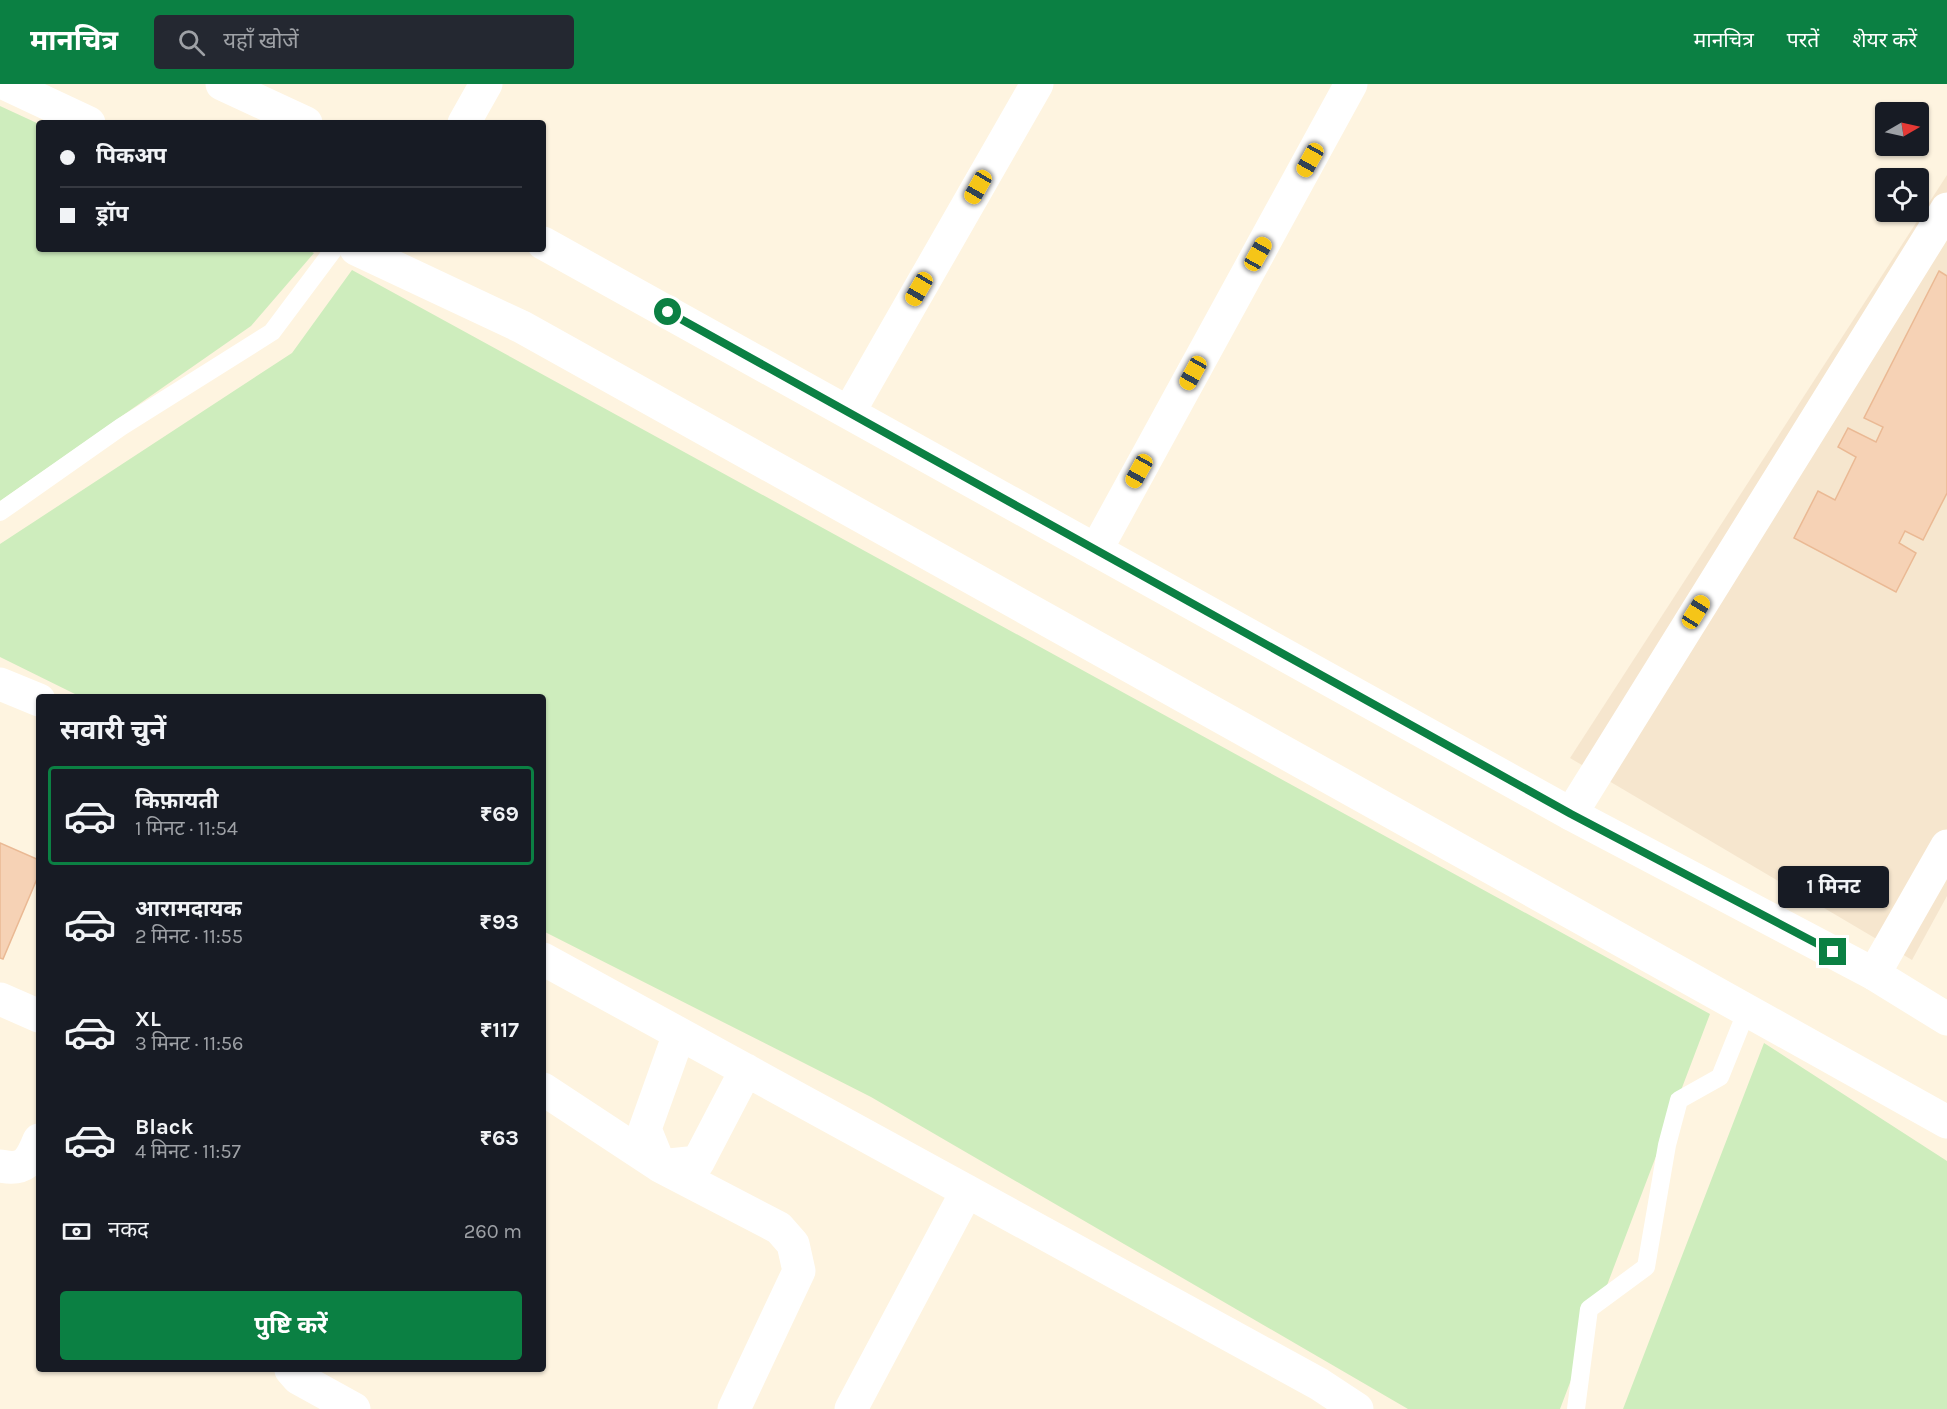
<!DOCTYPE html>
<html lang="hi">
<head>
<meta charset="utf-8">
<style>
  body { margin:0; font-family:Karla,"Noto Sans Devanagari",sans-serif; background:#242831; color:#f1f3f6; height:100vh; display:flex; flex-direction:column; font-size:22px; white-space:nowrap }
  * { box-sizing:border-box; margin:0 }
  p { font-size:20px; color:#9ea1a6 }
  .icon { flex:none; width:33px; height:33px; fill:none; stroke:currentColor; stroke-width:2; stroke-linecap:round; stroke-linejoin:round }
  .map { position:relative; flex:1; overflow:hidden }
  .side { position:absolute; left:36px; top:610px; width:510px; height:678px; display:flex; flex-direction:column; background:#171b24; border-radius:6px; box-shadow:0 2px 4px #0004 }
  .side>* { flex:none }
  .hud { position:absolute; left:36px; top:36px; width:510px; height:132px; border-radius:6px; box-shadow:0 2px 4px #0004; display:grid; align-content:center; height:132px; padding:0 24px; background:#171b24 }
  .needle { width:39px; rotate:81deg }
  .tools { position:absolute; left:1875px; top:18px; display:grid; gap:12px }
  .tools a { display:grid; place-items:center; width:54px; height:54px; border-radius:6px; background:#171b24; box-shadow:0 2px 4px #0004; font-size:30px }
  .end { position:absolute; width:27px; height:27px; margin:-14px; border:8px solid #0b8043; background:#fff; box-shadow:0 0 0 3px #fff }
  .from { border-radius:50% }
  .bubble { position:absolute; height:42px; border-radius:6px; background:#171b24; box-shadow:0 2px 4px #0004; font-size:20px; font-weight:700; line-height:42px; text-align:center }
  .car { position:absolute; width:18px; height:36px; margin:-18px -9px; border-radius:8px; box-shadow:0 0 4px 2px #0007; background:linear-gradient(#f5c518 24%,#345 0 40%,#f5c518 0 76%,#345 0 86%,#f5c518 0) }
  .hud b { display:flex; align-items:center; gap:21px; height:57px; font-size:22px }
  .hud b+b { border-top:2px solid #363941 }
  .hud i { width:15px; height:15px; background:#f1f3f6 }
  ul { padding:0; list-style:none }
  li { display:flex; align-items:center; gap:18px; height:99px; margin:0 12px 9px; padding:0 12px; border:3px solid transparent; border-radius:6px }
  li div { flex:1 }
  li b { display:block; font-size:22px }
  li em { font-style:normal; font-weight:700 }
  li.selected { border-color:#0b8043 }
  li>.icon { width:54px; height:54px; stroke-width:1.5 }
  h2 { padding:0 24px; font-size:27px; line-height:72px }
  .pay { display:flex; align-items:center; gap:15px; height:66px; padding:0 24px; font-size:22px }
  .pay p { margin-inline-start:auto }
  .action { display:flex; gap:12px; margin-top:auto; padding:12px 24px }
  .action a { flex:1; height:69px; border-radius:6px; background:#0b8043; color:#fff; font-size:24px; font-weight:700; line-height:69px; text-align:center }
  header { display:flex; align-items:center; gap:36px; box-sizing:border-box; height:84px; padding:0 30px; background:#0b8043; color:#fff }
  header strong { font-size:28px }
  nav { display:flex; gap:33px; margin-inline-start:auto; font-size:21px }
  .search { width:420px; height:54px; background:#242831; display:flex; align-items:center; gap:15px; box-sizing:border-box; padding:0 21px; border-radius:6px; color:#9ea1a6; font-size:22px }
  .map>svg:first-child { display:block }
  .residential { fill:#f6e6ce }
  .green { fill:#ceedbd }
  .building { fill:#f6d2b5; stroke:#eab994; stroke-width:1.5 }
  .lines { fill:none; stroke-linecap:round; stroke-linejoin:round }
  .lane { stroke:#fff; stroke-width:18 }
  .street { stroke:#fff; stroke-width:33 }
  .secondary { stroke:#fff; stroke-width:33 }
  .route { stroke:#0b8043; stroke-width:8 }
</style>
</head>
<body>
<header>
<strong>मानचित्र</strong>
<div class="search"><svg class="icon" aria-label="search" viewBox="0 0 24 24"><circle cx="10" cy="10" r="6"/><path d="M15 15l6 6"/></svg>यहाँ खोजें</div>
<nav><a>मानचित्र</a><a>परतें</a><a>शेयर करें</a></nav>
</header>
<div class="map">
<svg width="1947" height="1325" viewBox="0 0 1947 1325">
  <rect width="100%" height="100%" fill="#fef4e0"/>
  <path class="residential" d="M1947 91V812L1912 876 1570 674Z"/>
  <path class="green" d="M0 22 39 40V165H306L314 169 251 242 0 417Z
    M352 186 1710 930 1560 1325H1408L871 1013 543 847V614L81 613 0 573V460L292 269Z
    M1764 959 1947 1077V1325H1623Z"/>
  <path class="building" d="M1939 187 1947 192V409L1923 456 1905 447 1899 459 1916 469 1896 508 1794 454 1818 407 1835 416 1856 373 1838 363 1848 344 1876 358 1883 343 1864 334Z
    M0 759 39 776V790L3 875 0 874Z"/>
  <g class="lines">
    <path class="lane" d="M0 428 121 343 272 248 334 165
      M1576 1325 1589 1225 1646 1183 1667 1061 1679 1016 1720 993 1747 926"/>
    <path class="street" d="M464 39 486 0
      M849 328 1037 0
      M1096 466 1351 0
      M0 600 39 616
      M1571 730 1947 125
      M543 875 1319 1300 1357 1325
      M1874 890 1947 762
      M0 915 39 932
      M679 950 645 1045 660 1082 698 1078 746 986
      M543 1005 660 1082 779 1144 793 1160 799 1187 734 1325
      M0 1082C25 1087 30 1078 39 1056
      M291 1286 298 1294 354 1325
      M851 1325 967 1107"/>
    <path class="secondary" d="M6 0 89 39
      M222 0 306 39
      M543 159 1571 730 1874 890 1947 935
      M356 165 522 243 1947 1038"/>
  </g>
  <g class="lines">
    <path class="route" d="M668 228 1571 730 1833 868"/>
  </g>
</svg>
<div class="tools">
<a><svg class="needle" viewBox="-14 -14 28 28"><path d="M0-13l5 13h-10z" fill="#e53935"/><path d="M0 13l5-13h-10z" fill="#9ea1a6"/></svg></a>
<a><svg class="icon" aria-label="locate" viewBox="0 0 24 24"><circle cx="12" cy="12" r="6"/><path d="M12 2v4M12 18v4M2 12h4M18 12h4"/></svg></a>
</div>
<i class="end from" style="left:668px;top:228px"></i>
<i class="end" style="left:1833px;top:868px"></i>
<div class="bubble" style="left:1778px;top:782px;width:111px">1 मिनट</div>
<i class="car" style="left:1310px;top:76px;rotate:209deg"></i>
<i class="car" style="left:978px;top:103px;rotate:210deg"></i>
<i class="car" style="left:1258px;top:170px;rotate:29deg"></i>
<i class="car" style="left:919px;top:205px;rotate:210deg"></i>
<i class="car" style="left:1193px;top:289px;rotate:209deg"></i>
<i class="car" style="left:1139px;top:387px;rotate:209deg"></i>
<i class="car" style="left:1696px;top:528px;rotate:32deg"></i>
<div class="hud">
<b><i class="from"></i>पिकअप</b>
<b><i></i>ड्रॉप</b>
</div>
<section class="side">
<h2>सवारी चुनें</h2>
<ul>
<li class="selected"><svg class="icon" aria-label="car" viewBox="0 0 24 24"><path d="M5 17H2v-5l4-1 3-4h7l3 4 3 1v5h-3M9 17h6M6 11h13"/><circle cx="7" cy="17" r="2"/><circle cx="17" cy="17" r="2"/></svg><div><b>किफ़ायती</b><p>1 मिनट · 11:54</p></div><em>₹69</em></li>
<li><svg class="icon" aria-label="car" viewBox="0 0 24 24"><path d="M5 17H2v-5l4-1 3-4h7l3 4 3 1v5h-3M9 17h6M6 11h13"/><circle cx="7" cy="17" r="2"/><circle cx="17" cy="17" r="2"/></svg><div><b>आरामदायक</b><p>2 मिनट · 11:55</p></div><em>₹93</em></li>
<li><svg class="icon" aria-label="car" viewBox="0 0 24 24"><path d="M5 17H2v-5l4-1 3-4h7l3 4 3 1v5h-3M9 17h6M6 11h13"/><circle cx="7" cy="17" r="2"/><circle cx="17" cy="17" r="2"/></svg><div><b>XL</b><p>3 मिनट · 11:56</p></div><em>₹117</em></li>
<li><svg class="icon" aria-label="car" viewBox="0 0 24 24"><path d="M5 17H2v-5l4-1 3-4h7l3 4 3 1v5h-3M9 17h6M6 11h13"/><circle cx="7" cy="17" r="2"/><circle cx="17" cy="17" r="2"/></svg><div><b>Black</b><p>4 मिनट · 11:57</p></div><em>₹63</em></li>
</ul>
<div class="pay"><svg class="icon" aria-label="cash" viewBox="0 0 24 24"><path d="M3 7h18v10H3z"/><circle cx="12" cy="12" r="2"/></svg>नकद<p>260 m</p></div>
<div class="action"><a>पुष्टि करें</a></div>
</section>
</div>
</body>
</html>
